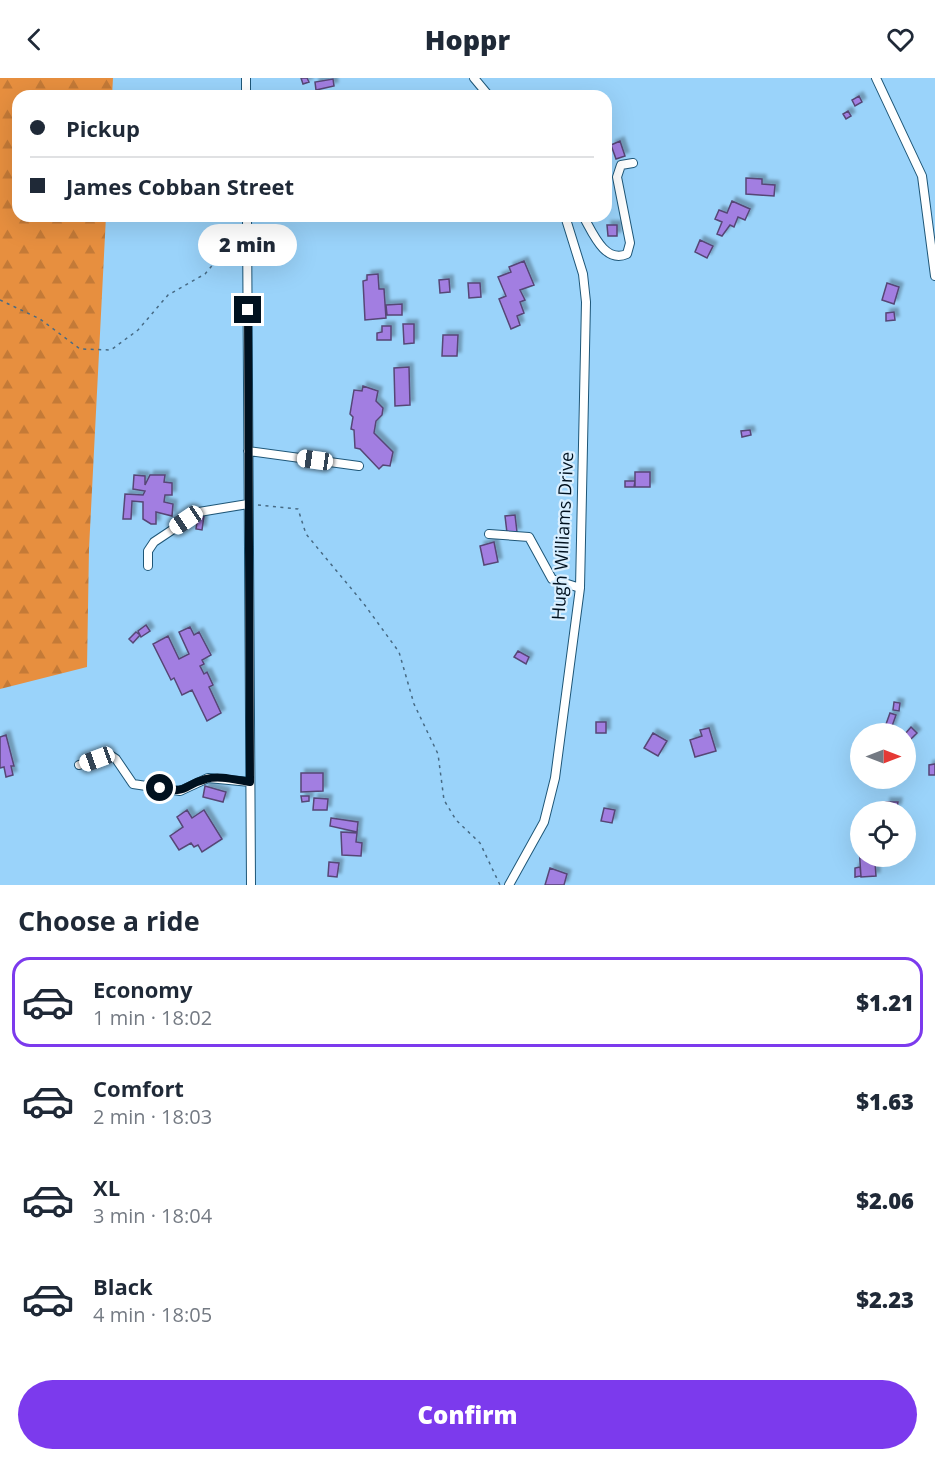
<!DOCTYPE html>
<html lang="en">
<head>
<meta charset="utf-8">
<style>
  body { margin:0; font-family:"Open Sans",sans-serif; background:#f2f2f3; color:#1f2937; height:100vh; display:flex; flex-direction:column; font-size:22px; white-space:nowrap }
  * { box-sizing:border-box; margin:0 }
  p { font-size:20px; color:#747a83 }
  .icon { flex:none; width:33px; height:33px; fill:none; stroke:currentColor; stroke-width:2; stroke-linecap:round; stroke-linejoin:round }
  .map { position:relative; height:807px; overflow:hidden }
  .drawer { display:flex; flex-direction:column; background:#fff; flex:1 }
  .drawer>* { flex:none }
  .banner { position:absolute; left:12px; top:12px; width:600px; height:132px; border-radius:18px; box-shadow:0 6px 24px #0002; display:grid; align-content:center; height:132px; padding:0 18px; background:#fff }
  .needle { width:39px; rotate:90deg }
  .buttons { position:absolute; left:850px; top:645px; display:grid; gap:12px }
  .buttons a { display:grid; place-items:center; width:66px; height:66px; border-radius:50%; background:#fff; box-shadow:0 6px 24px #0002; font-size:30px }
  .end { position:absolute; width:27px; height:27px; margin:-14px; border:8px solid #00111f; background:#fff; box-shadow:0 0 0 3px #fff }
  .from { border-radius:50% }
  .bubble { position:absolute; height:42px; border-radius:21px; background:#fff; box-shadow:0 6px 24px #0002; font-size:20px; font-weight:800; line-height:42px; text-align:center }
  .car { position:absolute; width:18px; height:36px; margin:-18px -9px; border-radius:8px; box-shadow:0 0 4px 2px #0007; background:linear-gradient(#fff 24%,#345 0 40%,#fff 0 76%,#345 0 86%,#fff 0) }
  .banner b { display:flex; align-items:center; gap:21px; height:57px; font-size:22px }
  .banner b+b { border-top:2px solid #e0e1e3 }
  .banner i { width:15px; height:15px; background:#1f2937 }
  ul { padding:0; list-style:none }
  li { display:flex; align-items:center; gap:18px; height:90px; margin:0 12px 9px; padding:0 6px; border:3px solid transparent; border-radius:18px }
  li div { flex:1 }
  li b { display:block; font-size:22px }
  li em { font-style:normal; font-weight:800 }
  li.active { border-color:#7c3aed }
  li>.icon { width:54px; height:54px; stroke-width:1.5 }
  h2 { padding:0 18px; font-size:27px; line-height:72px }
  .action { display:flex; gap:12px; margin-top:auto; padding:12px 18px }
  .action a { flex:1; height:69px; border-radius:36px; background:#7c3aed; color:#fff; font-size:24px; font-weight:800; line-height:69px; text-align:center }
  header { display:flex; justify-content:space-between; align-items:center; height:78px; padding:0 18px; background:#fff; font-size:27px; font-weight:800 }
  .map>svg:first-child { display:block }
  .forest { fill:url(#forest-firs) }
  .building { fill:#a27ee1; stroke:#574676; stroke-width:1.5; filter:url(#shadow) }
  .lines { fill:none; stroke-linecap:round; stroke-linejoin:round }
  .minor-casing { stroke:#1e5677; stroke-width:10 }
  .path { stroke:#476a84; stroke-width:1.5; stroke-dasharray:3 4.5; stroke-linecap:butt }
  .minor { stroke:#fff; stroke-width:8 }
  .route { stroke:#00111f; stroke-width:8 }
  .labels { text-anchor:middle; dominant-baseline:central; stroke-width:4.5; stroke-linejoin:round; paint-order:stroke }
  .street-label { font-size:18px; fill:#00111f; stroke:#d9efff }
</style>
</head>
<body>
<header><svg class="icon" aria-label="back" viewBox="0 0 24 24"><path d="M15 5l-7 7 7 7"/></svg>Hoppr<svg class="icon" aria-label="heart" viewBox="0 0 24 24"><path d="M12 20l-8-8c-3-5 5-10 8-4 3-6 11-1 8 4z"/></svg></header>
<div class="map">
<svg width="935" height="807" viewBox="0 0 935 807">
  <defs>
    <pattern id="forest-firs" width="22" height="20" patternUnits="userSpaceOnUse" patternTransform="scale(1.5)"><rect width="22" height="20" fill="#e78f3f"/><path d="M5 1l3.5 6h-7zM16 11l3.5 6h-7z" fill="#c47a37"/></pattern>
    <filter id="shadow"><feDropShadow dx="4" dy="-4" stdDeviation="1.5" flood-color="#0004"/></filter>
  </defs>
  <rect width="100%" height="100%" fill="#9ad3fa"/>
  <path class="forest" d="M0 0H113L112 18H18V138H106L89 471 87 589 0 611Z"/>
  <path class="building" d="M301 0H307L309 4 303 6Z
    M333 1 334 8 316 12 315 4Z
    M859 18 862 24 855 28 852 22Z
    M848 33 851 38 846 41 843 36Z
    M620 63 625 78 616 81 611 67Z
    M746 100 762 101V106L775 107 774 118 746 116Z
    M732 123 750 131 745 142 738 139 734 149 730 147 722 158 717 156 722 144 715 141 719 132 727 135Z
    M607 147H617V158H608Z
    M700 162 713 168 707 180 695 174Z
    M524 183 534 207 520 212 525 222 520 224 524 235 517 238 520 247 511 251 499 221 506 218 498 199 511 194 509 189Z
    M378 196 379 211H384L386 240 365 242 363 203 367 202V197Z
    M449 201 450 214 440 215 439 202Z
    M468 205H480L481 219 469 220Z
    M887 205 899 209 894 226 882 222Z
    M402 226V237H387L386 227Z
    M894 234 895 242 886 243V235Z
    M403 246H414V265L404 266Z
    M382 248H391V262H377V255L382 254Z
    M443 257H458L457 278H442Z
    M409 289 410 327 395 328 394 290Z
    M363 308 378 313 376 323 383 330 382 337 376 343 374 355 393 374 390 388 383 387 379 391 360 371 355 370 354 352 351 351 353 339 350 336 354 312 362 313Z
    M750 352 751 357 742 359 741 353Z
    M635 394H650V409H635Z
    M134 397 145 398V407L150 397H165L164 404 172 405V417H165L164 424 173 426 172 438 156 434V446H151L143 441V424L132 423 131 441H123L125 416 143 417 145 413 133 411Z
    M625 403H635L634 409H625Z
    M198 437 204 438 202 452 196 451Z
    M515 437 517 454 507 455 505 438Z
    M494 464 498 484 484 487 480 468Z
    M146 547 150 553 141 559 138 553Z
    M190 549 194 557 199 554 211 577 202 582 204 586 200 588 204 596 207 594 213 607 209 609 221 635 207 643 192 612 182 617 174 600 171 602 153 566 168 558 179 581 189 576 179 554Z
    M136 554 140 557 133 565 129 561Z
    M518 573 529 579 526 586 514 579Z
    M894 624 900 625 899 633 893 632Z
    M890 635 896 637 891 651 885 649Z
    M596 644H606V655H596Z
    M911 649 917 655 908 664 905 656Z
    M709 650 716 673 695 679 690 662 702 658 700 652Z
    M653 655 667 663 658 678 644 670Z
    M6 657 14 688H11L13 697 6 699 4 689 0 690V659Z
    M935 686V697H929V687Z
    M301 695H323V713L301 714Z
    M205 708 226 714 223 724 203 719Z
    M301 718H309V723L302 724Z
    M314 720 328 721 327 732H313Z
    M886 724H898L897 730H886Z
    M604 730 615 732 612 745 601 743Z
    M187 732 192 740 204 732 222 761 202 774 198 767 194 769 191 765 179 772 170 758 183 749 177 739Z
    M331 740 358 744 357 754 330 748Z
    M858 753H861V778H886V783L875 784 876 798 861 799Z
    M341 754 357 755 356 764 362 765 361 778 342 777Z
    M329 784 339 785 337 799 328 798Z
    M860 789 861 798 855 799V790Z
    M550 790 567 796 564 807H545Z"/>
  <g class="lines">
    <g class="minor-casing">
      <path id="minor" d="M246 0V18
        M474 0 489 18
        M876 0 922 98 935 198
        M247 138 251 807
        M583 138C592 153 604 186 627 176L630 165 617 99 621 87 633 85
        M248 373 359 388
        M489 456 529 459 552 501 580 510
        M148 488V473L154 464 199 434 248 426
        M79 687 110 677 116 681 133 706 180 713 208 700 250 704
        M509 807 544 744 555 700 580 510 586 224 583 196 565 138"/>
    </g>
    <path class="path" d="M0 222 40 241 80 271 111 272 138 252 168 217 205 196 231 165 238 164
      M258 427 298 431 306 456 364 526 399 574 414 626 438 676 444 722 456 742 480 765 500 807"/>
    <use href="#minor" class="minor"/>
  </g>
  <g class="lines">
    <path class="route" d="M160 710C189 716 182 707 206 701 219 697 236 702 250 704L248 232"/>
  </g>
  <g class="labels">
    <g class="street-label">
      <text transform="translate(562 458) rotate(-87)">Hugh Williams Drive</text>
    </g>
  </g>
</svg>
<div class="buttons">
<a><svg class="needle" viewBox="-14 -14 28 28"><path d="M0-13l5 13h-10z" fill="#e53935"/><path d="M0 13l5-13h-10z" fill="#747a83"/></svg></a>
<a><svg class="icon" aria-label="locate" viewBox="0 0 24 24"><circle cx="12" cy="12" r="6"/><path d="M12 2v4M12 18v4M2 12h4M18 12h4"/></svg></a>
</div>
<i class="end from" style="left:160px;top:710px"></i>
<i class="end" style="left:248px;top:232px"></i>
<div class="bubble" style="left:198px;top:146px;width:99px">2 min</div>
<i class="car" style="left:315px;top:382px;rotate:278deg"></i>
<i class="car" style="left:186px;top:442px;rotate:236deg"></i>
<i class="car" style="left:97px;top:681px;rotate:250deg"></i>
<div class="banner">
<b><i class="from"></i>Pickup</b>
<b><i></i>James Cobban Street</b>
</div>
</div>
<section class="drawer">
<h2>Choose a ride</h2>
<ul>
<li class="active"><svg class="icon" aria-label="car" viewBox="0 0 24 24"><path d="M5 17H2v-5l4-1 3-4h7l3 4 3 1v5h-3M9 17h6M6 11h13"/><circle cx="7" cy="17" r="2"/><circle cx="17" cy="17" r="2"/></svg><div><b>Economy</b><p>1 min · 18:02</p></div><em>$1.21</em></li>
<li><svg class="icon" aria-label="car" viewBox="0 0 24 24"><path d="M5 17H2v-5l4-1 3-4h7l3 4 3 1v5h-3M9 17h6M6 11h13"/><circle cx="7" cy="17" r="2"/><circle cx="17" cy="17" r="2"/></svg><div><b>Comfort</b><p>2 min · 18:03</p></div><em>$1.63</em></li>
<li><svg class="icon" aria-label="car" viewBox="0 0 24 24"><path d="M5 17H2v-5l4-1 3-4h7l3 4 3 1v5h-3M9 17h6M6 11h13"/><circle cx="7" cy="17" r="2"/><circle cx="17" cy="17" r="2"/></svg><div><b>XL</b><p>3 min · 18:04</p></div><em>$2.06</em></li>
<li><svg class="icon" aria-label="car" viewBox="0 0 24 24"><path d="M5 17H2v-5l4-1 3-4h7l3 4 3 1v5h-3M9 17h6M6 11h13"/><circle cx="7" cy="17" r="2"/><circle cx="17" cy="17" r="2"/></svg><div><b>Black</b><p>4 min · 18:05</p></div><em>$2.23</em></li>
</ul>
<div class="action"><a>Confirm</a></div>
</section>
</body>
</html>
